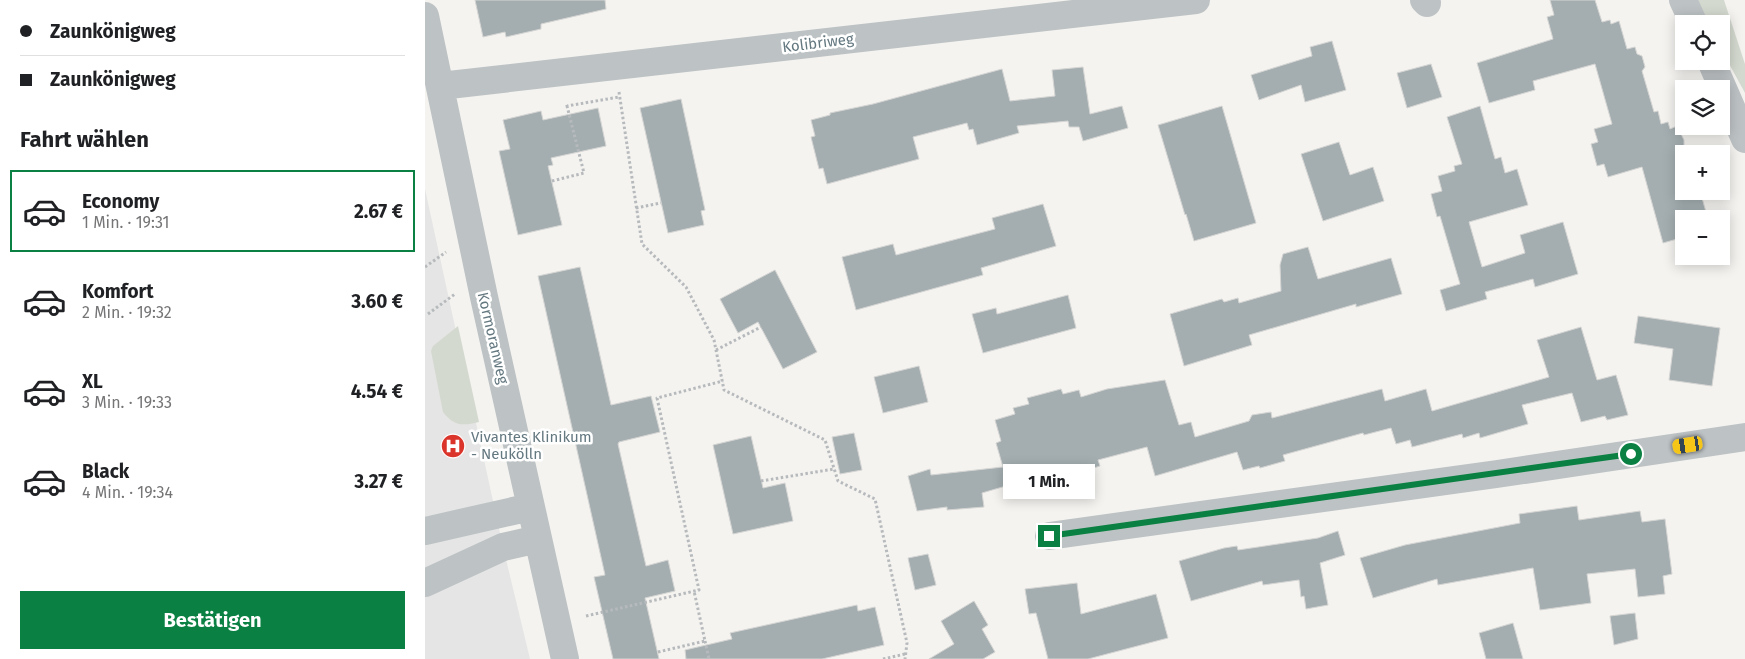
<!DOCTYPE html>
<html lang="de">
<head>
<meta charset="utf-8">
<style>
  body { margin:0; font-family:"Fira Sans",sans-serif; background:#f2f2f2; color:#202124; height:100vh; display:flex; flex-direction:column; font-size:19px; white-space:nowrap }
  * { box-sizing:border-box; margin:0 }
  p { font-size:16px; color:#757577 }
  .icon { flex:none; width:28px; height:28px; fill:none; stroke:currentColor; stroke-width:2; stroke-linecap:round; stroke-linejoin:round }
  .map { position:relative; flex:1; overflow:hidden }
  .sheet { display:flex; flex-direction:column; background:#fff; width:425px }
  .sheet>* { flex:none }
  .hud { display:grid; align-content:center; height:110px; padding:0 20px; background:#fff }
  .controls { position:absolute; left:1250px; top:15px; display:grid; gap:10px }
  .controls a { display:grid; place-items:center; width:55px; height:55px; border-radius:0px; background:#fff; box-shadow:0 2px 12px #0003; font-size:25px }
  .end { position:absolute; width:22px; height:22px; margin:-11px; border:6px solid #0b8043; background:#fff; box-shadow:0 0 0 2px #fff }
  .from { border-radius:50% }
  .bubble { position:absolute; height:35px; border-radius:0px; background:#fff; box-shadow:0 2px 12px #0003; font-size:16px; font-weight:700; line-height:35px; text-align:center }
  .car { position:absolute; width:15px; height:30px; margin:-15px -8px; border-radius:6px; box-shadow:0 0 4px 1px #0007; background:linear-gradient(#f5c518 24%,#345 0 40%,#f5c518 0 76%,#345 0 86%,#f5c518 0) }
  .hud b { display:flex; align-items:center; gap:18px; height:48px; font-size:19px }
  .hud b+b { border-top:1px solid #e0e0e0 }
  .hud i { width:12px; height:12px; background:#202124 }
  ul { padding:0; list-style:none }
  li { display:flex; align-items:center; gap:15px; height:82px; margin:0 10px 8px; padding:0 10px; border:2px solid transparent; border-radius:0px }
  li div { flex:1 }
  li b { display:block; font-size:19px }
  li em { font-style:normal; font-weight:700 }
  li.active { border-color:#0b8043 }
  li>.icon { width:45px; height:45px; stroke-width:1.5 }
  h2 { padding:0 20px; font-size:22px; line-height:60px }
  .button { display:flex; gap:10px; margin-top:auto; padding:10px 20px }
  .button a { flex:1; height:58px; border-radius:0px; background:#0b8043; color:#fff; font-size:20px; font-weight:700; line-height:58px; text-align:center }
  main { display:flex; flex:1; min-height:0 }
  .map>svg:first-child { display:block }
  .built { fill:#e4e5e4 }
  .green { fill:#d4d9cf }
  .building { fill:#a4aeb1; stroke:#d5d5d3 }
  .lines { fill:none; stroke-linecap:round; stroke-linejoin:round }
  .path { stroke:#b7babc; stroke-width:3; stroke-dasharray:2.5 2.5; stroke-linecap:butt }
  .minor { stroke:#bdc2c4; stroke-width:28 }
  .route { stroke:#0b8043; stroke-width:6 }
  .labels { text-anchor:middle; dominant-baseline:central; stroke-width:5; stroke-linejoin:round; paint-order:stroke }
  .street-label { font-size:15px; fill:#647880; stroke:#fff }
  .poi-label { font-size:15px; fill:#647880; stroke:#fff; text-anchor:start }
</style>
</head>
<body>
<main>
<section class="sheet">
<div class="hud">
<b><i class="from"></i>Zaunkönigweg</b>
<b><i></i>Zaunkönigweg</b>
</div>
<h2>Fahrt wählen</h2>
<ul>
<li class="active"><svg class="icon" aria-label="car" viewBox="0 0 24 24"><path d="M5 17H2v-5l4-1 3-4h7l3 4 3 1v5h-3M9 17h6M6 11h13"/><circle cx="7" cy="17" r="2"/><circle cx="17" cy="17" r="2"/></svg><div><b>Economy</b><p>1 Min. · 19:31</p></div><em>2.67 €</em></li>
<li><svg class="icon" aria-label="car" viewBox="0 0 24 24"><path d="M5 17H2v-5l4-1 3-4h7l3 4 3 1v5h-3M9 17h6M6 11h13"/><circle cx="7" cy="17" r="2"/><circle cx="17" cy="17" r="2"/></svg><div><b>Komfort</b><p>2 Min. · 19:32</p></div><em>3.60 €</em></li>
<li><svg class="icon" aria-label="car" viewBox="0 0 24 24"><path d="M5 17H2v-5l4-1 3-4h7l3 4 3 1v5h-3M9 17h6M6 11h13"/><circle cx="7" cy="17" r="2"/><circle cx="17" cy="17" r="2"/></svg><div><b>XL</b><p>3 Min. · 19:33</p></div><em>4.54 €</em></li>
<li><svg class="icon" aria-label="car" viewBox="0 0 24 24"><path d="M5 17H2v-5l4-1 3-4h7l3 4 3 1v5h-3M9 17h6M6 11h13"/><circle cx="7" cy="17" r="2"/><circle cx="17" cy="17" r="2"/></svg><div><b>Black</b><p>4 Min. · 19:34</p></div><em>3.27 €</em></li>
</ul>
<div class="button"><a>Bestätigen</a></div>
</section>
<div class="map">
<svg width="1320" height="659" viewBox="0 0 1320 659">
  <rect width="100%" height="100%" fill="#f4f3f0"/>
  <path class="built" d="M0 189 78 547 105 659H0Z"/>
  <path class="green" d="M1273 0H1299L1320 64V93L1296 49V24H1284Z
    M33 326 54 422C37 426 29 426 18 412L6 351 8 346Z"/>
  <path class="building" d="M50 0H180L181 9 116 24V29L81 37 80 32 58 37Z
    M1125 0H1170L1177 22 1185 20 1186 24 1194 21 1202 49 1210 47 1212 54 1217 56 1220 67 1217 71 1229 112 1233 111 1236 124 1243 122 1245 129 1252 126 1259 140V191H1275L1283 219H1259V237L1238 243 1217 167 1183 177 1179 164 1172 166 1166 144 1173 142 1169 129 1187 124 1170 64 1108 81 1110 90 1064 103 1052 63 1128 39 1122 17 1129 15Z
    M907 41 921 90 880 102 876 85 834 100 826 75 887 56 885 47Z
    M1006 64 1017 97 982 108 972 73Z
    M658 67 665 114 697 106 703 128 658 141 654 127H644L643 121 592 126 594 133 552 145 548 129 544 130 542 123 488 137 494 159 402 184 398 168 394 169 386 137 390 136 386 120 405 115V113L448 104 577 69 585 101 630 96 627 70Z
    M256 99 280 210 276 211 279 225 243 233 215 108Z
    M797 106 831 223 769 241 761 214 760 215 733 125Z
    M1055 106 1070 159 1076 157 1080 173 1092 169 1103 205 1044 222 1057 267 1100 253 1095 235 1138 222 1153 274 1110 287 1108 279 1060 292 1062 299 1021 311 1015 290 1035 284 1015 216 1012 217 1006 194 1017 191 1013 176 1030 171 1029 166 1037 164 1022 117Z
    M173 108 181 146 126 158 128 165 123 166 137 225 93 235 74 151 85 149 78 120 116 111 118 120Z
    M914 142 925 175 948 167 959 201 898 221 876 154Z
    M618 204 631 246 556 268 558 275 431 310 417 257 468 244 471 255 570 229 567 218Z
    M883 247 893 279 966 258 977 294 931 307V304L824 335 827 345 759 366 745 314 797 299 799 302 813 298 814 303 856 291 855 265 858 254Z
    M155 267 186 405 226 396 235 432 194 442 193 444 221 566 243 560 250 591 220 598 234 659H188L169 577 180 575 113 276Z
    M350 270 392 352 358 369 333 322 313 333 295 299Z
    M643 295 651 328 558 353 547 314 571 308 572 314Z
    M1213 316 1295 328 1287 386 1244 380 1248 349 1209 343Z
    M1156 327 1172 380 1191 375 1203 415 1182 420 1180 416 1156 422 1147 393 1097 405 1103 424 1055 438 1054 433 1038 438 1037 434 987 447 985 440 971 444 966 428 939 435 938 433 858 455 860 461 835 468 834 466 818 470 812 452 730 476 722 447 673 460 675 466 659 471 661 477 626 486 625 480 609 485 608 478 557 493 559 507 522 510V507L492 511 483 476 505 469 506 475 578 467 571 443 576 441 570 420 590 414 588 408 604 404 602 398 636 389 638 394 654 390 656 397 682 389 740 380 754 425 766 422 770 437 824 421 827 415 846 412 847 418 957 389 960 401 1001 389 1007 411 1124 377 1112 340Z
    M494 366 503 402 458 413 449 377Z
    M429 433 437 470 415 474 407 437Z
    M326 436 338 488 360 483 368 521 308 534 288 445Z
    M1152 506 1154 520 1215 511 1217 522 1240 519 1247 574 1238 576 1240 594 1213 597 1210 569 1162 574 1166 603 1115 610 1108 568 1013 585 1012 579 948 598 935 558 980 545 1095 523 1094 514Z
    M913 531 920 555 895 563 903 605 881 609 879 596 876 597 874 580 838 585 837 581 766 601 754 561 799 548 812 546 813 550 893 538Z
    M503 554 511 585 490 590 483 558Z
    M652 583 656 614 731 594 743 638 663 659H623L611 613 604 614 600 589Z
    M549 601 563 625 557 629 570 652 558 659H504L529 644 516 621Z
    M432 605 433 611 450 607 459 645 397 659H261L260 650 307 639 305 633Z
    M1210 613 1213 639 1189 645 1185 616Z
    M1088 623 1098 659H1061L1054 633Z"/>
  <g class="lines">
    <path class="path" d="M194 92 217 244 261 287 289 340 299 390 400 440 413 481 450 499 482 643 480 659
      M142 105V106L194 97
      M127 181 159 173 142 106
      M211 208 236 203
      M0 267 21 252
      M3 314 30 294
      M291 350 336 327
      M336 481 409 469
      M161 616 274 590 232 398 298 381
      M280 641 284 659
      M233 652 280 641 269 591
      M458 659 480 654"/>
    <path class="minor" d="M999 0 1002 3
      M1258 0 1269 24
      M0 16 59 297 140 659
      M1286 61 1320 139
      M15 86 771 0
      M0 531 106 507
      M624 536 1072 474 1320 437
      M0 583 78 547 113 539"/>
  </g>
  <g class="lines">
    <path class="route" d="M624 536 1206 454"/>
  </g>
  <defs>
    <g id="hospital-disc" transform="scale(1.25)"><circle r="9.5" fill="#db342a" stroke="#fff"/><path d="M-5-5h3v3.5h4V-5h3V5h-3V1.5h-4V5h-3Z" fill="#fff"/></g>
  </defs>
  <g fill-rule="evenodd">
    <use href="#hospital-disc" x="28" y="446"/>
  </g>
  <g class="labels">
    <g class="street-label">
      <text transform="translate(393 43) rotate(-7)">Kolibriweg</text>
      <text transform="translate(68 338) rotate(77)">Kormoranweg</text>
    </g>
    <g class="poi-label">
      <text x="46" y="437">Vivantes Klinikum<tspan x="46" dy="17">- Neukölln</tspan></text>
    </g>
  </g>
</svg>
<div class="controls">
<a><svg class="icon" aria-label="locate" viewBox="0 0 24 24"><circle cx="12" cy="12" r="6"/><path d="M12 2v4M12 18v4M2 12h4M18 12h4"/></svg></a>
<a><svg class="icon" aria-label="layers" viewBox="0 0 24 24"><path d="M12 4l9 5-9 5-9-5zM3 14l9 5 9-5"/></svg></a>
<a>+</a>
<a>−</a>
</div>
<i class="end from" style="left:1206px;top:454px"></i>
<i class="end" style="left:624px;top:536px"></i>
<div class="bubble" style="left:578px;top:464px;width:92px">1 Min.</div>
<i class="car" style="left:1263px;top:445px;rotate:261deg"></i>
</div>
</main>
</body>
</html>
